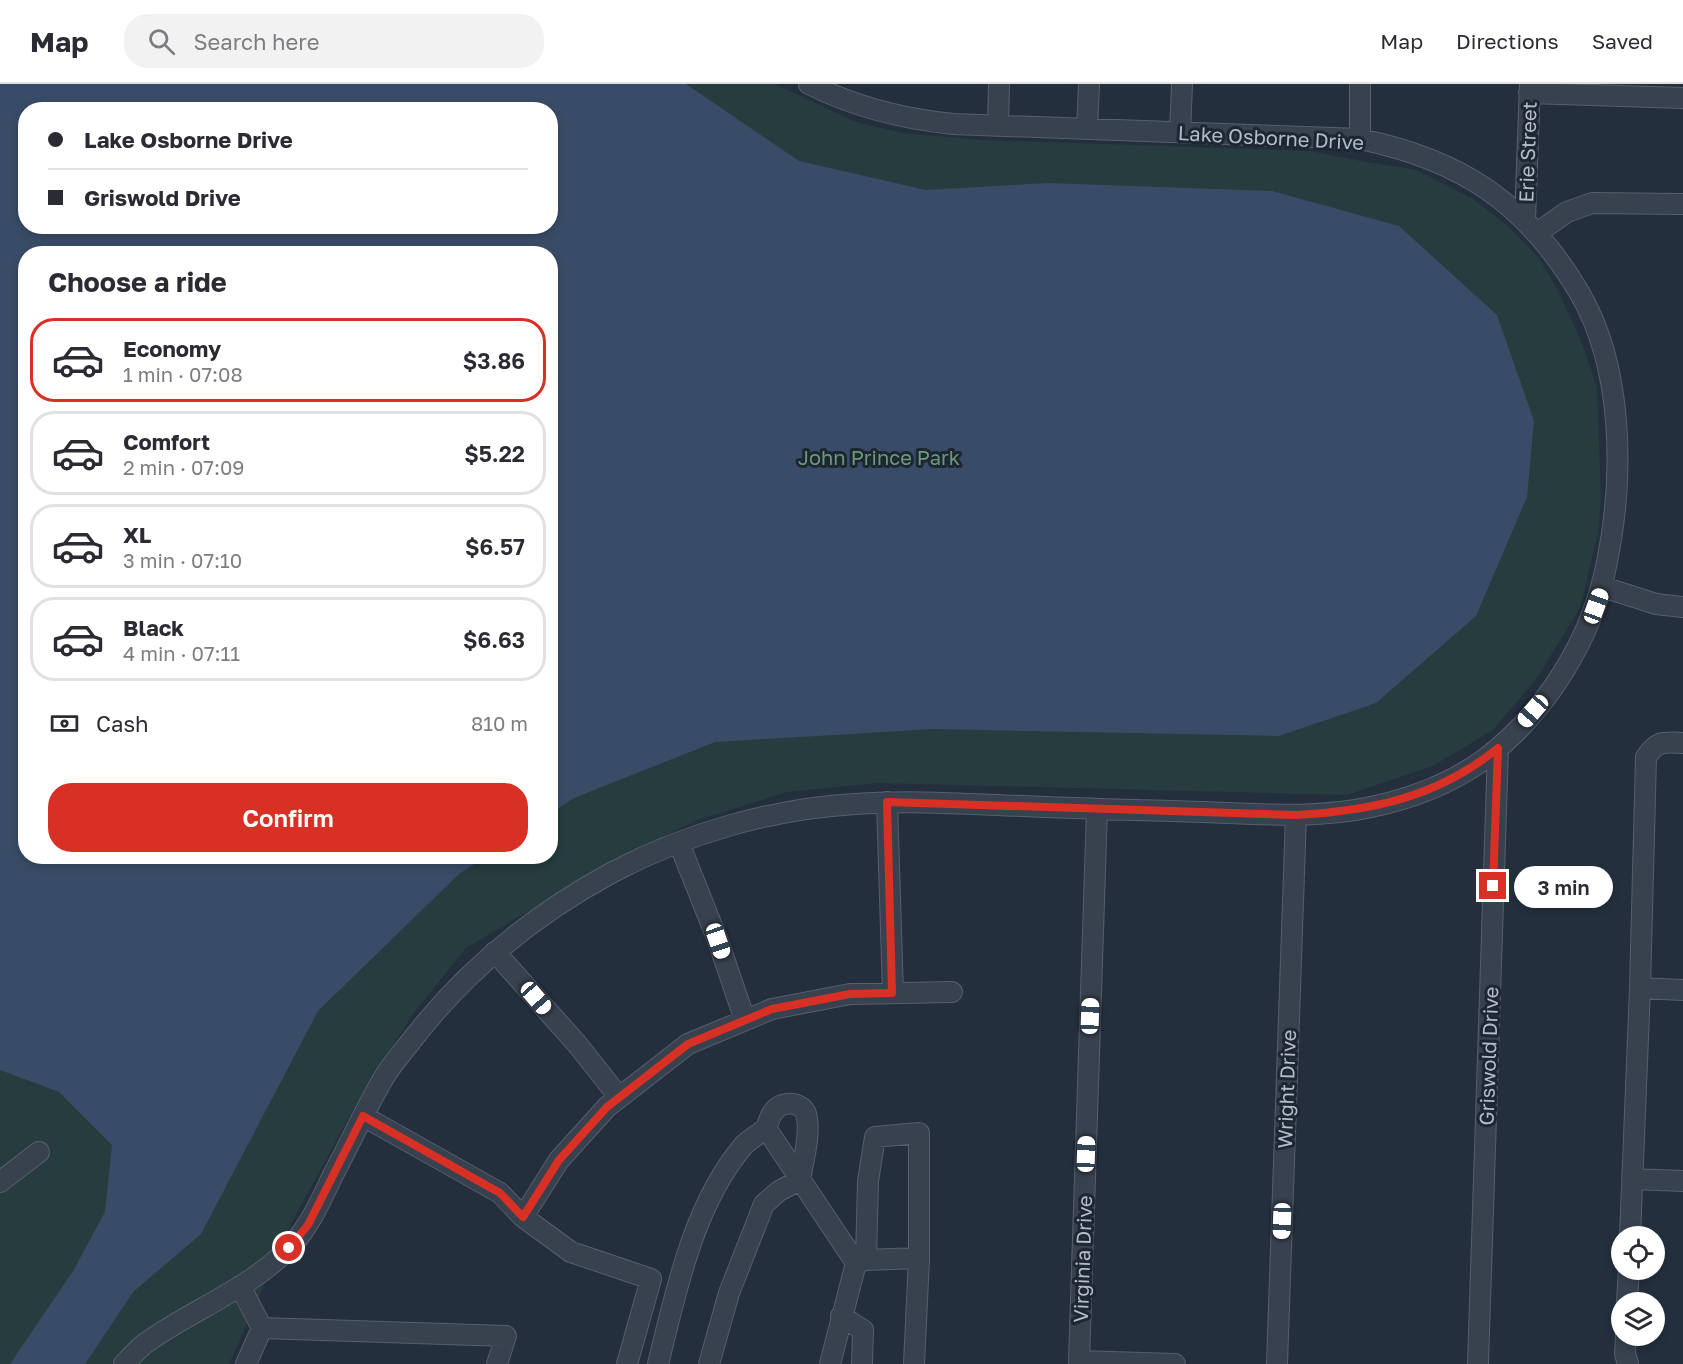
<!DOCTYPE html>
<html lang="en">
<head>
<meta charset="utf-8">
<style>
  body { margin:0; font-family:"Golos Text",sans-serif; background:#f2f2f3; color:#2b2b33; height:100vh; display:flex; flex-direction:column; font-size:22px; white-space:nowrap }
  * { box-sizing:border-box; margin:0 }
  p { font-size:20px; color:#7c7c81 }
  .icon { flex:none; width:33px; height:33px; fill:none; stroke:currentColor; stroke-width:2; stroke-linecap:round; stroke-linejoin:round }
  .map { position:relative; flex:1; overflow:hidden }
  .drawer { position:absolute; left:18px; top:162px; width:540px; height:618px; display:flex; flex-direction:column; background:#fff; border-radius:24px; box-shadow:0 3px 9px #0003 }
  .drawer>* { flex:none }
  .guide { position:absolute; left:18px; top:18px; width:540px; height:132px; border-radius:24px; box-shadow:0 3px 9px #0003; display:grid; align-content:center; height:132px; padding:0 30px; background:#fff }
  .tools { position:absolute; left:1611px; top:1142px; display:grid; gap:12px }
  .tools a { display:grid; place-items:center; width:54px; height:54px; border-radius:50%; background:#fff; box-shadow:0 3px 9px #0003; font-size:30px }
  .end { position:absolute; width:27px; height:27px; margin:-14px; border:8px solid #d93025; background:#fff; box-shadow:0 0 0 3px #fff }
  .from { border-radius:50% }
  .bubble { position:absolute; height:42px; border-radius:21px; background:#fff; box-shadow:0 3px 9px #0003; font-size:20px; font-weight:600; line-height:42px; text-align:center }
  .car { position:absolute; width:18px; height:36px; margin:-18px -9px; border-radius:8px; box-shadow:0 0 4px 2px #0007; background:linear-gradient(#fff 24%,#345 0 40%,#fff 0 76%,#345 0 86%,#fff 0) }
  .guide b { display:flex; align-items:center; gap:21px; height:57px; font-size:22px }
  .guide b+b { border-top:2px solid #e1e1e2 }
  .guide i { width:15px; height:15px; background:#2b2b33 }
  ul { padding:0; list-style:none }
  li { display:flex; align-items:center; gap:18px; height:84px; margin:0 12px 9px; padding:0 18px; border:3px solid #e1e1e2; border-radius:24px }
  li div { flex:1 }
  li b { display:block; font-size:22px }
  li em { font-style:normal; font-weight:600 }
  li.current { border-color:#d93025 }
  li>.icon { width:54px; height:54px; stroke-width:1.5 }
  h2 { padding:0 30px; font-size:27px; line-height:72px }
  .pay { display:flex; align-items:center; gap:15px; height:66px; padding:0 30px; font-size:22px }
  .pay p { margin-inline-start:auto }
  .primary-button { display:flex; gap:12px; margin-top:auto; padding:12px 30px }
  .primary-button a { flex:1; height:69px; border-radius:24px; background:#d93025; color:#fff; font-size:24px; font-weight:600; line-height:69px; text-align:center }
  header { display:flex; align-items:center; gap:36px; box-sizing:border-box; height:84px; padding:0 30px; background:#fff; border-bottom:2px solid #e1e1e2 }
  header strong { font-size:28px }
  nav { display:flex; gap:33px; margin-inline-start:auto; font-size:21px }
  .search { width:420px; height:54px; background:#f2f2f3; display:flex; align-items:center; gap:15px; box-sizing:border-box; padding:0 21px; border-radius:24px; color:#7c7c81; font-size:22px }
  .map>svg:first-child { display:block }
  .green { fill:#263c3f; fill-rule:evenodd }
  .water { fill:#394c67; fill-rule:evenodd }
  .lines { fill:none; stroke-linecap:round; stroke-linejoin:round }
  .minor-casing { stroke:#565f6c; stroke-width:22 }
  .minor { stroke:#38414e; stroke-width:20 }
  .route { stroke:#d93025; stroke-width:8 }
  .labels { text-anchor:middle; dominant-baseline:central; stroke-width:6; stroke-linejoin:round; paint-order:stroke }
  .street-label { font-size:20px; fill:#b4bcc9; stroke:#1d2633 }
  .park-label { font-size:20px; fill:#6b9a76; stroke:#1d2633 }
</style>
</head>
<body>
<header>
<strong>Map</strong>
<div class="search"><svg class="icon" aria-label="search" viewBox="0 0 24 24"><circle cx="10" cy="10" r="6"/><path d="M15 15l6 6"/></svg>Search here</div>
<nav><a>Map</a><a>Directions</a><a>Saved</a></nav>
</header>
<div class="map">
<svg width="1683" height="1280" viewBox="0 0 1683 1280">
  <rect width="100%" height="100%" fill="#242f3e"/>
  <path class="green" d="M0 0H775L856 38 902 49 983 56 1310 67 1355 76 1417 86 1473 115 1508 142 1539 174 1558 207 1580 254 1597 303 1601 415 1598 450 1580 524 1537 594 1493 646 1433 682 1347 711 877 699 787 708 695 737 612 778 466 864 413 930 352 1028 293 1136 229 1280H0ZM26 26H550V142H26ZM26 170H550V772H26Z"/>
  <path class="water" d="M0 0H686L799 77 926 106 1048 99 1272 107 1399 142 1497 231 1534 337 1527 413 1476 532 1376 619 1279 652 933 645 715 658 574 714 551 729 550 170H26V772L485 773 459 790 318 927 201 1150 133 1208 85 1280H10L73 1187 105 1128 112 1061 59 1008 0 986ZM26 26H550V142H26Z"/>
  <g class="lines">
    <g class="minor-casing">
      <path id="minor" d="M1360 0V55
        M1529 9 1683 14
        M998 41 999 0
        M1087 45 1089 0
        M1180 48 1182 0
        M1525 136 1530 0
        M1537 149 1567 128 1592 119 1683 120
        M1603 503 1656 520 1683 523
        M887 718 893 909
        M1097 725 1079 1277 1175 1280
        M679 759 718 857 745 936
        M495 868 577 960 619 1013
        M1640 904 1683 906
        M363 1032 500 1109 523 1133 571 1168 651 1195 627 1280
        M1632 1095 1683 1097
        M0 1098 39 1068
        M523 1133 559 1076 607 1023 688 960 772 925 850 910 952 908
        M1630 1152 1640 904 1646 673C1658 656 1664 658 1683 659
        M866 1176 868 1097 875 1053 919 1049V1174L914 1280
        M240 1202 262 1244 506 1252 497 1280
        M1627 1218 1629 1185
        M841 1232 863 1246 862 1280
        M1626 1251 1625 1270 1628 1280
        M124 1280C132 1272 140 1262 150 1256 196 1224 251 1204 290 1163 310 1142 321 1116 333 1091 350 1059 365 1026 383 995 391 981 402 969 412 956 466 886 535 830 613 788 687 749 772 725 855 720 911 716 967 720 1023 722 1083 725 1143 726 1204 728 1259 730 1317 735 1371 723 1410 715 1449 700 1482 677 1546 630 1592 555 1607 478 1624 394 1624 284 1579 208 1526 119 1462 76 1360 55L953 40C903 35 855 23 809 0
        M246 1280 262 1244
        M658 1280C676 1207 694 1119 744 1061 750 1055 759 1050 766 1044L856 1179 866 1176 919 1174
        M709 1280 729 1209 764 1120 779 1107 800 1096C803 1077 810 1054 807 1034 805 1018 784 1015 774 1027 770 1032 768 1039 766 1044
        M830 1280 856 1179
        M1277 1280 1296 731
        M1478 1280 1498 664"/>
    </g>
    <use href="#minor" class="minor"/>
  </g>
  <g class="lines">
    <path class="route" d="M289 1164 308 1141 363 1032 500 1109 523 1133 559 1076 607 1023 688 960 772 925 850 910 892 909 887 718 1296 731C1372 727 1438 713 1498 664L1493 802"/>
  </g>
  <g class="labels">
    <g class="street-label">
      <text transform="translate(1271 53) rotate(3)">Lake Osborne Drive</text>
      <text transform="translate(1527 68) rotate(-88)">Erie Street</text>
      <text transform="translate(1488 972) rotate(-88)">Griswold Drive</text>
      <text transform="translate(1286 1005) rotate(-88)">Wright Drive</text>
      <text transform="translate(1082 1175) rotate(-88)">Virginia Drive</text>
    </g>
    <g class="park-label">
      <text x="879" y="373">John Prince Park</text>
    </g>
  </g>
</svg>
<div class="tools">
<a><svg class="icon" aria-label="locate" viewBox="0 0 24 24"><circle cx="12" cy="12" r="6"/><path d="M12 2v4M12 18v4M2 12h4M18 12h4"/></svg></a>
<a><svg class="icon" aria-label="layers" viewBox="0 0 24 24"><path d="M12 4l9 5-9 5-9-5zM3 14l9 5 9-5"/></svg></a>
</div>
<i class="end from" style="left:289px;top:1164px"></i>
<i class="end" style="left:1493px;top:802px"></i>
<div class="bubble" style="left:1514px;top:782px;width:99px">3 min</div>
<i class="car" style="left:1596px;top:522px;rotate:20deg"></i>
<i class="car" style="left:1533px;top:627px;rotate:221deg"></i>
<i class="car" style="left:718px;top:857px;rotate:161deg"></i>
<i class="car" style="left:536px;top:914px;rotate:139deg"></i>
<i class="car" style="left:1090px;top:932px;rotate:2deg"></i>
<i class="car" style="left:1086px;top:1070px;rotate:2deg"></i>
<i class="car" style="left:1282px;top:1137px;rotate:182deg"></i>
<div class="guide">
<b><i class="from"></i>Lake Osborne Drive</b>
<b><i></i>Griswold Drive</b>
</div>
<section class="drawer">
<h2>Choose a ride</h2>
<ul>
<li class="current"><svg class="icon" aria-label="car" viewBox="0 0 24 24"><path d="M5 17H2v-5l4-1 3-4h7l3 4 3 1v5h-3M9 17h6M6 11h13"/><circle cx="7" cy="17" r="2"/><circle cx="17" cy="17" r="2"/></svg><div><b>Economy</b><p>1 min · 07:08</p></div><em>$3.86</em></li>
<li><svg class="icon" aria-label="car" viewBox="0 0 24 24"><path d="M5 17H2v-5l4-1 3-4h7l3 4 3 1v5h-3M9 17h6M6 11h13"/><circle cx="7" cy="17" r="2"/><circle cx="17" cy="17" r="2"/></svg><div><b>Comfort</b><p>2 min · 07:09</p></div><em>$5.22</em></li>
<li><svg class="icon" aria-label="car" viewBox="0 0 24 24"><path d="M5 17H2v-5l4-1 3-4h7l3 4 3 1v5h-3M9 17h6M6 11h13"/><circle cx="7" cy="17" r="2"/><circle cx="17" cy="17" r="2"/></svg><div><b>XL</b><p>3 min · 07:10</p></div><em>$6.57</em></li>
<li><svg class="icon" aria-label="car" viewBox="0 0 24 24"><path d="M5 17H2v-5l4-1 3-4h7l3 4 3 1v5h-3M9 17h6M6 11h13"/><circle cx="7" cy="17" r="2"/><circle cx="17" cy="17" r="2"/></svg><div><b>Black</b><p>4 min · 07:11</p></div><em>$6.63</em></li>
</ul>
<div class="pay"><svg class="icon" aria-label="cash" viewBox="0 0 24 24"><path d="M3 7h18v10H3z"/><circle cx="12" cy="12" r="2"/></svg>Cash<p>810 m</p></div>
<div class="primary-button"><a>Confirm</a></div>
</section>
</div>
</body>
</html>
